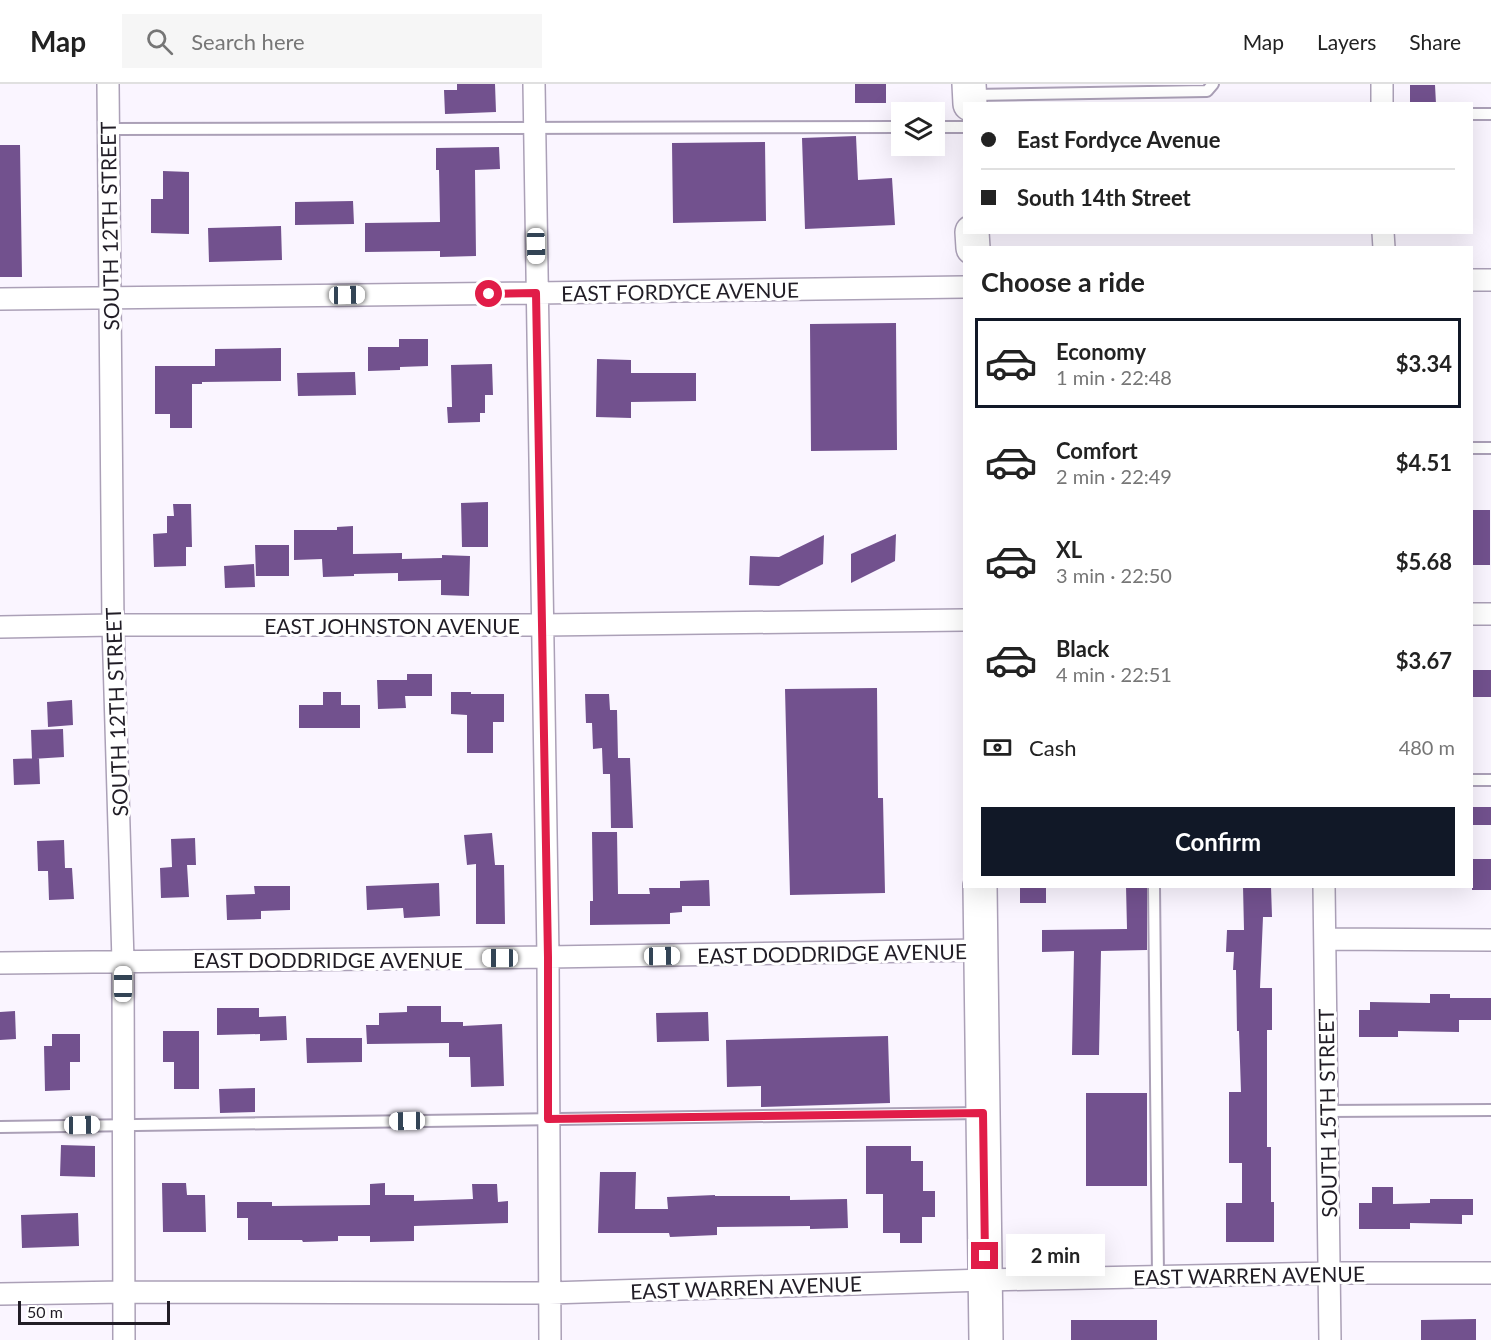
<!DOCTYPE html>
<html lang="en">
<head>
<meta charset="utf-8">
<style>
  body { margin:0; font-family:Lato,sans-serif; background:#f6f6f6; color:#222; height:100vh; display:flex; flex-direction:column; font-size:22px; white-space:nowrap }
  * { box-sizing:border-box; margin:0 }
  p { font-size:20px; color:#767676 }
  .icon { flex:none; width:33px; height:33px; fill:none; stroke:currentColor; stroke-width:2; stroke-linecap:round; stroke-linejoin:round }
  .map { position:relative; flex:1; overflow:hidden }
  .panel { position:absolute; left:963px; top:162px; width:510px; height:642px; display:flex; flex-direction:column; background:#fff; border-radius:0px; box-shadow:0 6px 24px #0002 }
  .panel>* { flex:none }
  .banner { position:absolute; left:963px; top:18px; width:510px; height:132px; border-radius:0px; box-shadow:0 6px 24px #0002; display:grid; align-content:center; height:132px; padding:0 18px; background:#fff }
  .fabs { position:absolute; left:891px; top:18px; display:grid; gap:12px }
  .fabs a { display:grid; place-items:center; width:54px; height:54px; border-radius:0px; background:#fff; box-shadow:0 6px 24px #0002; font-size:30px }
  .scale { position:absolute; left:18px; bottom:15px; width:152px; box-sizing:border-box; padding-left:6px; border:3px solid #211d26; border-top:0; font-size:16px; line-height:21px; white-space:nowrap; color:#211d26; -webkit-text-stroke:4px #fff; paint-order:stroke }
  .end { position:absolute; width:27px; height:27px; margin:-14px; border:8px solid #e11d48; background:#fff; box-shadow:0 0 0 3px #fff }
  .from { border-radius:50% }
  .bubble { position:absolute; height:42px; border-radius:0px; background:#fff; box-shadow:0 6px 24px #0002; font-size:20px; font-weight:700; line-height:42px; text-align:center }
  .car { position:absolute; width:18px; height:36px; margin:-18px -9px; border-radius:8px; box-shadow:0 0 4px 2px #0007; background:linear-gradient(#fff 24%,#345 0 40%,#fff 0 76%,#345 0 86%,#fff 0) }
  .banner b { display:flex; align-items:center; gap:21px; height:57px; font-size:22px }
  .banner b+b { border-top:2px solid #e0e0e0 }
  .banner i { width:15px; height:15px; background:#222 }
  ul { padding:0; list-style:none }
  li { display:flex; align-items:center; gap:18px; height:90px; margin:0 12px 9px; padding:0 6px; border:3px solid transparent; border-radius:0px }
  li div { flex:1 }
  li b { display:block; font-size:22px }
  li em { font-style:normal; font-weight:700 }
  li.active { border-color:#111827 }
  li>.icon { width:54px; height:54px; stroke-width:1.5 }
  h2 { padding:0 18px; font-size:27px; line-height:72px }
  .pay { display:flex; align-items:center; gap:15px; height:66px; padding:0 18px; font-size:22px }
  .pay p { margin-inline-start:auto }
  .cta { display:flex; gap:12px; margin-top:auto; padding:12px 18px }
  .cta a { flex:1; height:69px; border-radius:0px; background:#111827; color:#fff; font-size:24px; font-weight:700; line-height:69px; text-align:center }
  header { display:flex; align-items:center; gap:36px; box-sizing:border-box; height:84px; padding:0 30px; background:#fff; border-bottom:2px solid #e0e0e0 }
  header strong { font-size:28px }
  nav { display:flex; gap:33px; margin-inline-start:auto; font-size:21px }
  .search { width:420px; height:54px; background:#f6f6f6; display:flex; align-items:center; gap:15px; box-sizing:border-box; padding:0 21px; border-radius:0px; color:#767676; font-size:22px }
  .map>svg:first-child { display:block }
  .building { fill:#72518e }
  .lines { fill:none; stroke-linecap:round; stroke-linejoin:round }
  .lane-casing { stroke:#aba0b7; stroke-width:14 }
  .street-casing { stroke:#aba0b7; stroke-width:24 }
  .primary-casing { stroke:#aba0b7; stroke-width:36 }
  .lane { stroke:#fff; stroke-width:10 }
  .street { stroke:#fff; stroke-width:21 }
  .primary { stroke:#fff; stroke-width:33 }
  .route { stroke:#e11d48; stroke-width:8 }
  .labels { text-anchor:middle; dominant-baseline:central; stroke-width:6; stroke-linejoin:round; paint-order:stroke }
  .street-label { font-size:21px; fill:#211d26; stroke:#fff }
</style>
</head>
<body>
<header>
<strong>Map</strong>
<div class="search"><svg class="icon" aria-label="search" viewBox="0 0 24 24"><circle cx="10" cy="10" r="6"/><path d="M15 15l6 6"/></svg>Search here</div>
<nav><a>Map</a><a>Layers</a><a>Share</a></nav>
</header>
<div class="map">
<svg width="1491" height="1256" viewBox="0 0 1491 1256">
  <rect width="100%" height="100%" fill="#faf5ff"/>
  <path class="building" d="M457 0H495L496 28 445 30 444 6H457Z
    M855 0H886V19H855Z
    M1410 1H1435L1436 20H1410Z
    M856 52 858 96 892 94 895 141 805 145 802 54Z
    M765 58 766 137 673 139 672 59Z
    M0 61H20L22 193H0Z
    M499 63 500 85 475 86 476 172 440 173V167L365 168V139L440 138 439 86H436V64Z
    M163 87 189 88V150L151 149V115H163Z
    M353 117 354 140 295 141V118Z
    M281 142 282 176 209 178 208 144Z
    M896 239 897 366 811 367 810 240Z
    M399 255H428V282L400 283V286L368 287V263H399Z
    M281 264V297L202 298V300H192V344H170V330H155V282H215V265Z
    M597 275 631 276V289H696V317L631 318V334L596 333Z
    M492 280 493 311H485V329H480V338L448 339 447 323H452L451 281Z
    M355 288 356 311 298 312 297 289Z
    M488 418V463H462L461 419Z
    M173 420H191L192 463H186V482L154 483 153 450 167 449V432H174Z
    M1472 426H1490V481H1472Z
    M353 442V470L402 469V475L442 474V471L470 472 469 512 441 511V496L398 497V489L354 490V492L323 493 322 475 294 476V446H337V443Z
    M896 450 895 477 851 499V470Z
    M824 451 823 480 779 502 749 501 750 472 779 473Z
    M255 461H289V492H256Z
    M254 480 255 503 225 504 224 482Z
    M1473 586H1491V613H1473Z
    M407 590H432V612H405L406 624 378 625 377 596H407Z
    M877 604 878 714H883L885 809 790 811 785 605Z
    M323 608H341V621H360V644H299V621H323Z
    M451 608H471V610H504V638H493V669H467V631L451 630Z
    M585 610H609L610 626H617L618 674H630L633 744H611L610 690H603L602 664 593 665 592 639H586Z
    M72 616 73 641 48 643 47 618Z
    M63 645 64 673 32 675 31 646Z
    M39 674 40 700 14 701 13 675Z
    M1472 723H1491V741H1472Z
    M592 748H617L618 810H650L649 804H680V797L709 796 710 822H682V828L670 829V840L590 841V817H593Z
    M492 749 495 781H504L505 840H476V780L467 781 464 751Z
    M195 754 196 781H187L189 813 161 814 160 784 172 783 171 755Z
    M64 756 65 784H72L74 815 49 816 48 787H38L37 757Z
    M1472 775H1491V806H1472Z
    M439 799 440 832 404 834 403 824 367 826 366 802Z
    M254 802H290V826L261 827V835L227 836 226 811 255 810Z
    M1020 802H1046V819H1020Z
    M1126 802H1147V866L1101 867 1099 971H1072L1074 867 1042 868V846L1127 845Z
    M1243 802H1271L1272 833H1263L1260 904H1272V946H1267V1063H1271V1118H1274V1158H1226V1119H1242V1079H1229V1008H1241L1239 947H1237L1236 886H1233L1234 868H1226L1227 846H1244Z
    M1430 910H1450V914H1491V936H1459V948L1398 947V953H1359V926H1370V918L1430 919Z
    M407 922H441V938H463V942L502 940 504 1002 471 1003 470 973H449V959L367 960 366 941H379V929L407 928Z
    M217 924H259V933L286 932 287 956 260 957V950L217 951Z
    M15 927 16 955 0 956V928Z
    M708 928 709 957 657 958 656 929Z
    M163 947H199V1005H174V978H163Z
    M52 950H80V978H70V1006L45 1007 44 962H52Z
    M888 952 890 1019 761 1023V1002L727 1003 726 956Z
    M306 954H362V978L307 979Z
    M255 1004V1028L220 1029 219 1005Z
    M1086 1009H1147V1102H1086Z
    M61 1061 95 1062V1093L60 1092Z
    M866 1062H911V1077H923V1107H935V1133H922V1159H900V1149H883V1110H866Z
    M600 1088H636L635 1125H668L667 1113 715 1111V1112H790V1116L847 1115 848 1144 810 1145V1142L717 1143V1151L670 1153 669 1149H598Z
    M162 1099H186L187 1111H205L206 1148H163Z
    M385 1099V1111H414V1117L473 1115 472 1100H497L498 1118 508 1117V1139L414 1142V1157L370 1158V1152H338V1157L303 1158 302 1156H248V1134H237V1118H272V1122L370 1121V1100Z
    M1372 1103H1393V1120L1430 1119V1115H1473V1131H1462V1140L1410 1139V1145H1359V1119H1372Z
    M78 1129 79 1162 22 1164 21 1131Z
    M1476 1235V1256H1421V1236Z
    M1071 1236H1157V1256H1071Z"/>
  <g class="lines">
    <g class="lane-casing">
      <path id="lane" d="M973 11 1207 7 1213 0
        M1472 30H1491
        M934 43H964
        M108 45 902 43
        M1472 364H1491
        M1472 696H1491
        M1154 802 1158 1192
        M1327 1027 1491 1026
        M0 1043 981 1029"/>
    </g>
    <g class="street-casing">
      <path id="street" d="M108 0 113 541 123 877 124 1256
        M534 0 548 873 550 1256
        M1382 0V20
        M1383 148 1384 164
        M1472 196H1491
        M0 215 536 209 964 203
        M1472 530H1491
        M0 543 113 541H542L964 536
        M1324 802 1330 1256
        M1326 855 1491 856
        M0 879 548 873 981 866
        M0 1210 124 1208 549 1209 986 1196 1329 1189H1491"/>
    </g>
    <g class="primary-casing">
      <path id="primary" d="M969 0 970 20
        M972 148 973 164
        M980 802 986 1256"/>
    </g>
    <use href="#lane" class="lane"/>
    <use href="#street" class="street"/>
    <use href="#primary" class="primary"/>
  </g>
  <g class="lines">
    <path class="route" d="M489 210 536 209 548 873V1035L983 1029 985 1172"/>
  </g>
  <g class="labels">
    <g class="street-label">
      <text transform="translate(109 142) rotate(-91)">SOUTH 12TH STREET</text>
      <text transform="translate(680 207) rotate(-1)">EAST FORDYCE AVENUE</text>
      <text x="392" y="541">EAST JOHNSTON AVENUE</text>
      <text transform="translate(116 628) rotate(-92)">SOUTH 12TH STREET</text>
      <text transform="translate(832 869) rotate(-1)">EAST DODDRIDGE AVENUE</text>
      <text x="328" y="875">EAST DODDRIDGE AVENUE</text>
      <text transform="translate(1327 1029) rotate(-91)">SOUTH 15TH STREET</text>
      <text transform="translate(1249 1191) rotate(-1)">EAST WARREN AVENUE</text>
      <text transform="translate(746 1203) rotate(-2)">EAST WARREN AVENUE</text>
    </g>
  </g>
</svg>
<div class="fabs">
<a><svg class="icon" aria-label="layers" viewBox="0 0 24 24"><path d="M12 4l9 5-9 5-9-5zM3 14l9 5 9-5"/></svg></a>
</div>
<div class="scale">50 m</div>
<i class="end from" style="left:489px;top:210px"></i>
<i class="end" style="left:985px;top:1172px"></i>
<div class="bubble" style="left:1006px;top:1150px;width:99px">2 min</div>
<i class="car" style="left:536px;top:162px;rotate:179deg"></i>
<i class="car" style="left:347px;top:211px;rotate:89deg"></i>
<i class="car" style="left:662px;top:872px;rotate:89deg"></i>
<i class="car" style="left:500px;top:874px;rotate:270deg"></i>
<i class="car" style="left:123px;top:900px;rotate:0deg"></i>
<i class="car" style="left:407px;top:1037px;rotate:269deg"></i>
<i class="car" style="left:82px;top:1041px;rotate:89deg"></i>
<div class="banner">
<b><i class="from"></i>East Fordyce Avenue</b>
<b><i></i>South 14th Street</b>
</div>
<section class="panel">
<h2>Choose a ride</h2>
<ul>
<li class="active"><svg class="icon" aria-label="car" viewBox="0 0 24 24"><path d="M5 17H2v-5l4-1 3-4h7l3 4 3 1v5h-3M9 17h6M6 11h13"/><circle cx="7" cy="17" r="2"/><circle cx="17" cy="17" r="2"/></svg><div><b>Economy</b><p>1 min · 22:48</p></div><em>$3.34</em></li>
<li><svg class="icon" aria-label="car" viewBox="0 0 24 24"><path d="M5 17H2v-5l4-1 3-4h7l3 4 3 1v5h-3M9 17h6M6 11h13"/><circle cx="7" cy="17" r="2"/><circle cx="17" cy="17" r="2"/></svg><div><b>Comfort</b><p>2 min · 22:49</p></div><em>$4.51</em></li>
<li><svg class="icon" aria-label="car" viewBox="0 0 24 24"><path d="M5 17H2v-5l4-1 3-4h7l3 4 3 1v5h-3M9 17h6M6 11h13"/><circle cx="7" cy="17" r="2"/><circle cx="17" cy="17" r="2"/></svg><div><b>XL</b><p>3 min · 22:50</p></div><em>$5.68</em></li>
<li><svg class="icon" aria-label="car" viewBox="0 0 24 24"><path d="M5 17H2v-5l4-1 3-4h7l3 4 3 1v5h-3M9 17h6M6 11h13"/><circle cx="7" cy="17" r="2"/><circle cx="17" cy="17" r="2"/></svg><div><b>Black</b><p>4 min · 22:51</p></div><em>$3.67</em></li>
</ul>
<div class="pay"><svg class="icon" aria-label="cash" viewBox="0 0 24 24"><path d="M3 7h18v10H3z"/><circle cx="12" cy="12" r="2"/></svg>Cash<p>480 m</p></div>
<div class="cta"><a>Confirm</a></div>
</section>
</div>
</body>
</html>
